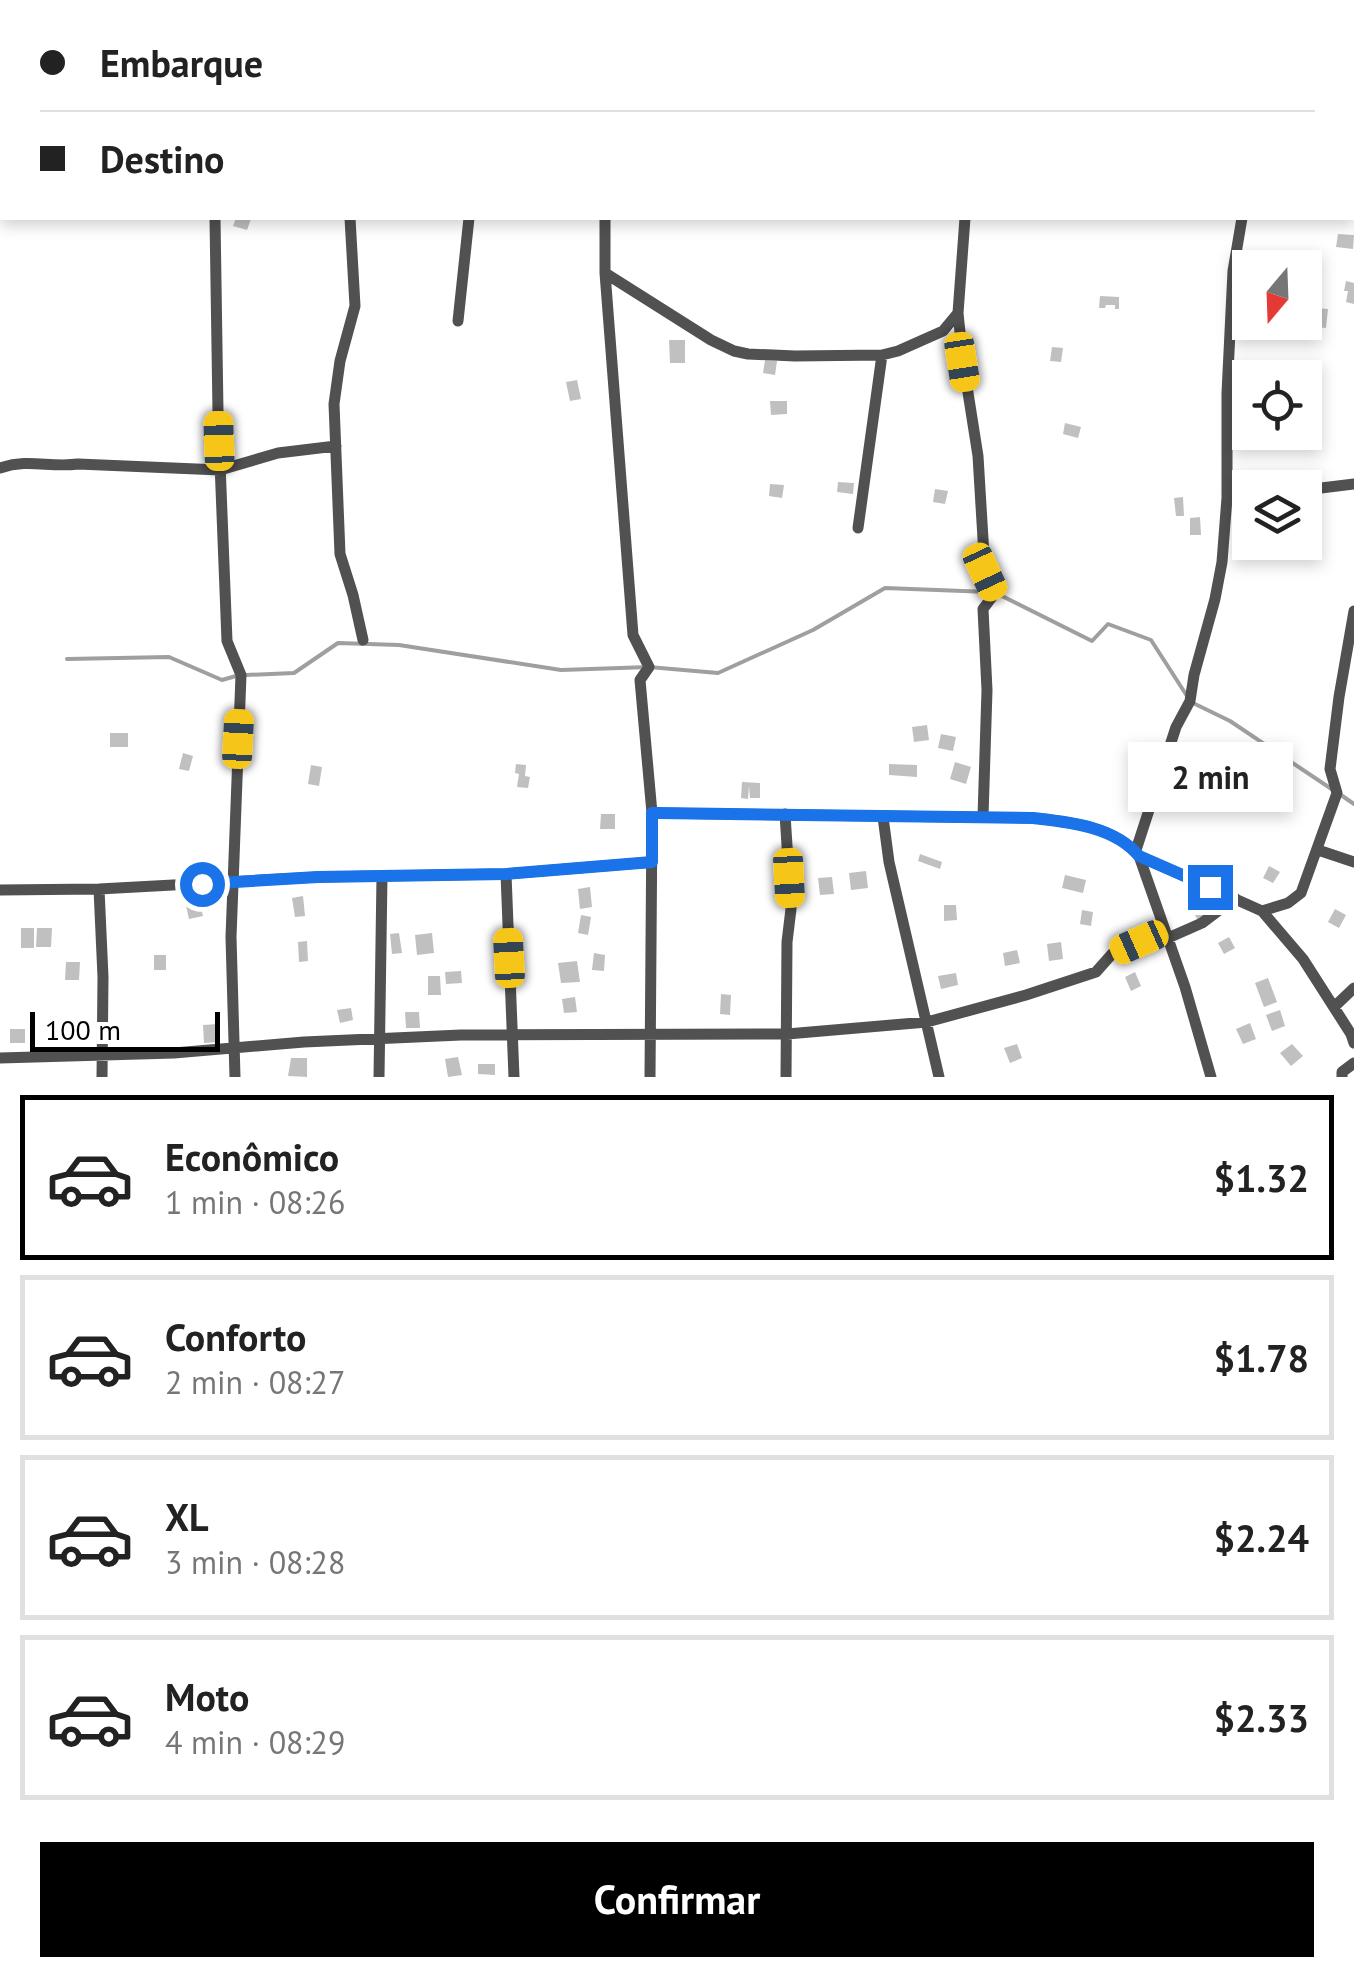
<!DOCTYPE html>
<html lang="pt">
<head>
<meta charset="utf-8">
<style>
  body { margin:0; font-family:"PT Sans",sans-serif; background:#f6f6f6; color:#222; height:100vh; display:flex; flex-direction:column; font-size:38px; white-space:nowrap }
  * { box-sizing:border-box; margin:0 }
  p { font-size:32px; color:#767676 }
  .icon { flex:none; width:55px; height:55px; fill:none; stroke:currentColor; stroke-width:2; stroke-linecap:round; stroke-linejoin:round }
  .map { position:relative; height:1077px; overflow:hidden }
  .sheet { display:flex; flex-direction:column; background:#fff; flex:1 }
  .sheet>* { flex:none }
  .banner { position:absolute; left:0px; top:0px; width:1355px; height:220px; box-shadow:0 5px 15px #0003; display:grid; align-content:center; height:220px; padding:0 40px; background:#fff }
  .needle { width:65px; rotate:199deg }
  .tools { position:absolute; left:1232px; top:250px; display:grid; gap:20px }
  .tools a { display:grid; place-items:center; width:90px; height:90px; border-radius:0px; background:#fff; box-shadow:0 5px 15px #0003; font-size:50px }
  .scale { position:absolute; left:30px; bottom:25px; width:190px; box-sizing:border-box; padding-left:10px; border:5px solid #000; border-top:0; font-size:28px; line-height:35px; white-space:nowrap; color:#000; -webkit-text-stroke:8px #fff; paint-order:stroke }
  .end { position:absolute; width:45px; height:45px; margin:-22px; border:12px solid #1a73e8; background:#fff; box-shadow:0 0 0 5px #fff }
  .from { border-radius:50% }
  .bubble { position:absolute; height:70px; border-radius:0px; background:#fff; box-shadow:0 5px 15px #0003; font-size:32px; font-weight:700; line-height:70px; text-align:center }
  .car { position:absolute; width:30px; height:60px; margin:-30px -15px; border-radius:12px; box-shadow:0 0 8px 2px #0007; background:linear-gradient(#f5c518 24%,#345 0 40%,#f5c518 0 76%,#345 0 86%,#f5c518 0) }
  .banner b { display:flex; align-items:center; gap:35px; height:95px; font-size:38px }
  .banner b+b { border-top:2px solid #e0e0e0 }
  .banner i { width:25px; height:25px; background:#222 }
  ul { padding:18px 0 0; list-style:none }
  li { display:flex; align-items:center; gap:30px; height:165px; margin:0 20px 15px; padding:0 20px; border:5px solid #e0e0e0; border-radius:0px }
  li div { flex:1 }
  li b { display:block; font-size:38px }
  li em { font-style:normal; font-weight:700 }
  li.current { border-color:#000 }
  li>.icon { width:90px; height:90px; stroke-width:1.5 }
  .primary-button { display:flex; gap:20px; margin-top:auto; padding:20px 40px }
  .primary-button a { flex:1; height:115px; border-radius:0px; background:#000; color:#fff; font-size:40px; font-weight:700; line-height:115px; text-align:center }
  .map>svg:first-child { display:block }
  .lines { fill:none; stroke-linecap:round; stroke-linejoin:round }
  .stream { stroke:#9f9f9f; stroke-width:4 }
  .building { fill:#c0c0c0 }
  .street { stroke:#515151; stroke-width:11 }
  .route { stroke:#1a73e8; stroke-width:12 }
</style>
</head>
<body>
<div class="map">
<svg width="1354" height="1077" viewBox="0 0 1354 1077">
  <rect width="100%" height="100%" fill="#fff"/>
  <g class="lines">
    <path class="stream" d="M998 594 1092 641 1108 624 1151 640 1187 696
      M67 659 169 657 222 680 236 676
      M246 675 294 673 338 643 399 645 561 670 649 667 718 673 813 630 885 588 989 592
      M1193 703 1230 721 1333 790
      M1341 795 1354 804"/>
  </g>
  <path class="building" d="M236 218 251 219 247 230 233 226Z
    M1338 234 1354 235 1353 249 1336 247Z
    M1305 276 1318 278 1317 284H1314L1312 296 1305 295Z
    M1346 281 1354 283V304L1346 302 1348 291H1344Z
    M1100 296 1119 297V309H1115V305H1106L1105 308H1099Z
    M1316 308 1328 309 1326 328 1315 327Z
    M669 340H685V363H670Z
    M1052 347 1063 348 1061 362 1050 361Z
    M765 360 777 361 775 375 763 373Z
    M577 380 581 399 570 401 566 382Z
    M770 401H787V414L771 415Z
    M1065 423 1081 427 1078 438 1063 434Z
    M838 482 854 483 853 494 837 492Z
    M770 484 784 485 782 498 769 496Z
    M935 489 948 491 945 504 933 502Z
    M1183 497 1184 516H1176L1174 498Z
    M1200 517 1201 535H1190V518Z
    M927 725 929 740 914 742 912 727Z
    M110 733H128V747H110Z
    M941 734 956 737 953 751 938 748Z
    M183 753 193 756 189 771 179 769Z
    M955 762 971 767 966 784 950 779Z
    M516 764 526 765 525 776 530 777 528 788 517 787 519 774 515 773Z
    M889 764 917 765V777L889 775Z
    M311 765 322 767 319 786 308 784Z
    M742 782 760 783V798H750L749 786 748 799 741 798Z
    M601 814H615V829H600Z
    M920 854 942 862 940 869 918 861Z
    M1269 866 1280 872 1273 883 1263 878Z
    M866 871 868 888 851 890 849 873Z
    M1065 875 1086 880 1083 893 1062 888Z
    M832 877 834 894 820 895 818 878Z
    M590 887 592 907 580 909 578 889Z
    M303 896 305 916 295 917 292 898Z
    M1199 900 1208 917 1199 922 1189 905Z
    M200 903 203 916 189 919 186 906Z
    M944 905H956L957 920 944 921Z
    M1335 909 1346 915 1339 928 1328 922Z
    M1082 910 1093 912 1091 926 1080 924Z
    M581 915 591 917 588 935 578 933Z
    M21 928H34V948H21Z
    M37 928H52L51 947H36Z
    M399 933 402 953 392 954 390 934Z
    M432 933 434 953 417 955 415 935Z
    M1229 937 1235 948 1224 954 1218 943Z
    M307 941 308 961 299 962 298 942Z
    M1061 942 1063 959 1049 961 1047 944Z
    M1017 950 1020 963 1005 966 1003 953Z
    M594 953 605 955 604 971 592 970Z
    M154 955H166V970H154Z
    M577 961 580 982 561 983 558 963Z
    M66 962H80L79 980H65Z
    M461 971 462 983 446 984 445 972Z
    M1135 972 1141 986 1131 991 1125 977Z
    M956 973 958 985 941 989 938 976Z
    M428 976H440L441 995H428Z
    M1268 978 1277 1002 1264 1007 1255 983Z
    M721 994 731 995 730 1015 720 1014Z
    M575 997 577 1012 564 1013 562 999Z
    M351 1008 353 1020 340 1023 337 1010Z
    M1280 1010 1285 1026 1272 1031 1266 1015Z
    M405 1012H419L420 1028H406Z
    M1250 1023 1256 1039 1243 1044 1236 1029Z
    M218 1024 219 1042 204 1043 203 1025Z
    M10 1029H25V1043H10Z
    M1017 1044 1022 1058 1010 1063 1004 1048Z
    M1292 1044 1303 1056 1291 1066 1280 1053Z
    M458 1057 462 1075 448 1077 445 1059Z
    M291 1058H307V1077L288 1076Z
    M478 1064H495V1075L478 1074Z"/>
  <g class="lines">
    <path class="street" d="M217 2V0
      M349 2V0
      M484 2V0
      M615 2V0
      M740 2V0
      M862 2V0
      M987 2V0
      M1265 2 1266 0
      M1352 62H1354
      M215 218 218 412 227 641 241 675 231 937 235 1077
      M350 218 355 306 340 361 334 404 340 554 353 595 363 640
      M605 218V273L633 635 649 667 640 680 652 813 650 1077
      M965 218 958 313 963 361 978 456 985 572 995 593 983 609 987 690 983 817
      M605 273 711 340 734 351 748 354 795 356 882 355 898 351 943 331 958 313
      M458 321 469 218
      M0 468C29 458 49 468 78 464L220 470 278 453 336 446
      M1305 490 1354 484
      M1227 498 1250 496
      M858 528 882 355
      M652 813 1033 818C1068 822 1115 826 1139 856L1262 911 1303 959 1351 1034 1354 1043
      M785 814 791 909 787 942 786 1077
      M883 817 889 862 939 1077
      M1136 850 1176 727 1190 701 1194 675 1215 599 1222 562 1227 498V393L1233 271 1242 218
      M1318 850 1354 862
      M1139 856 1185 987 1211 1077
      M506 874 514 1077
      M99 889 103 977 102 1077
      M0 890 99 889 318 877 506 874 652 862
      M1262 911 1288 903 1301 893 1337 793 1330 769 1339 697 1354 611
      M1168 938 1202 923 1235 898
      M1334 1007 1354 988
      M0 1058 174 1053 304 1042 461 1035 787 1034 927 1022 1026 995 1096 972 1112 954 1165 930
      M379 1077 382 876
      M1342 1077V1072L1354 1063"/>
  </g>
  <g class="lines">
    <path class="route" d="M202 884 318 877 506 874 652 862V813H658L1033 818C1068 822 1114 826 1139 856L1210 887"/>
  </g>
</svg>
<div class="tools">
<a><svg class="needle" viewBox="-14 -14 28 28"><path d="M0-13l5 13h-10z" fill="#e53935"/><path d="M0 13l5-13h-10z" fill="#767676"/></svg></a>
<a><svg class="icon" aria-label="locate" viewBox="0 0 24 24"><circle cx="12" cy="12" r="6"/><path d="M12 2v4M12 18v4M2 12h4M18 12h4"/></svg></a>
<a><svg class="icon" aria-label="layers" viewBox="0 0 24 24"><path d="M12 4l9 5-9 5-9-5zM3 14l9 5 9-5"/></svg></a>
</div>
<div class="scale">100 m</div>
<i class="end from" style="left:202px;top:884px"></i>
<i class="end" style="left:1210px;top:887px"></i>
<div class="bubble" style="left:1128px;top:742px;width:165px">2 min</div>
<i class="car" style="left:962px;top:362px;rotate:171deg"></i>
<i class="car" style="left:219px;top:441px;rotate:358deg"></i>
<i class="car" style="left:985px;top:572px;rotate:155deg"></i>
<i class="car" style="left:238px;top:739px;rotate:3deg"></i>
<i class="car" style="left:789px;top:878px;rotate:177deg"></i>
<i class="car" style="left:1139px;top:942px;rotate:246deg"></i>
<i class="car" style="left:509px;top:958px;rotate:357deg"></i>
<div class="banner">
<b><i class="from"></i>Embarque</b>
<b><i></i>Destino</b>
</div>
</div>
<section class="sheet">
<ul>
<li class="current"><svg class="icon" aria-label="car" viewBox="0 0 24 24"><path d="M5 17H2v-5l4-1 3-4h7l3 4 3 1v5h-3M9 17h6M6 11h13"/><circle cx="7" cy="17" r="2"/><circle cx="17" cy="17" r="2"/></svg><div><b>Econômico</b><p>1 min · 08:26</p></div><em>$1.32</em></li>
<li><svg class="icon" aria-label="car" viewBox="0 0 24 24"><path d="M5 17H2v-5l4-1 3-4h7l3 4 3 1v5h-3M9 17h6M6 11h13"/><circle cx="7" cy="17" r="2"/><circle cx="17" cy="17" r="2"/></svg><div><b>Conforto</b><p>2 min · 08:27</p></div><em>$1.78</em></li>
<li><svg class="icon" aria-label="car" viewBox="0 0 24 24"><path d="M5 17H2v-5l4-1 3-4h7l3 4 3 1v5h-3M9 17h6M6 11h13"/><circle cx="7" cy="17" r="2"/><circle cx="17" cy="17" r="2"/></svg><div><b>XL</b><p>3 min · 08:28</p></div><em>$2.24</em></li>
<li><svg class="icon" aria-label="car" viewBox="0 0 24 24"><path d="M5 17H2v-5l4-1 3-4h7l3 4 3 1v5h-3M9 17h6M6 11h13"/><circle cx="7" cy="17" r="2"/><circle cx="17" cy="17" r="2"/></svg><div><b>Moto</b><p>4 min · 08:29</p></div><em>$2.33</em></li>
</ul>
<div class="primary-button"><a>Confirmar</a></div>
</section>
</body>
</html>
